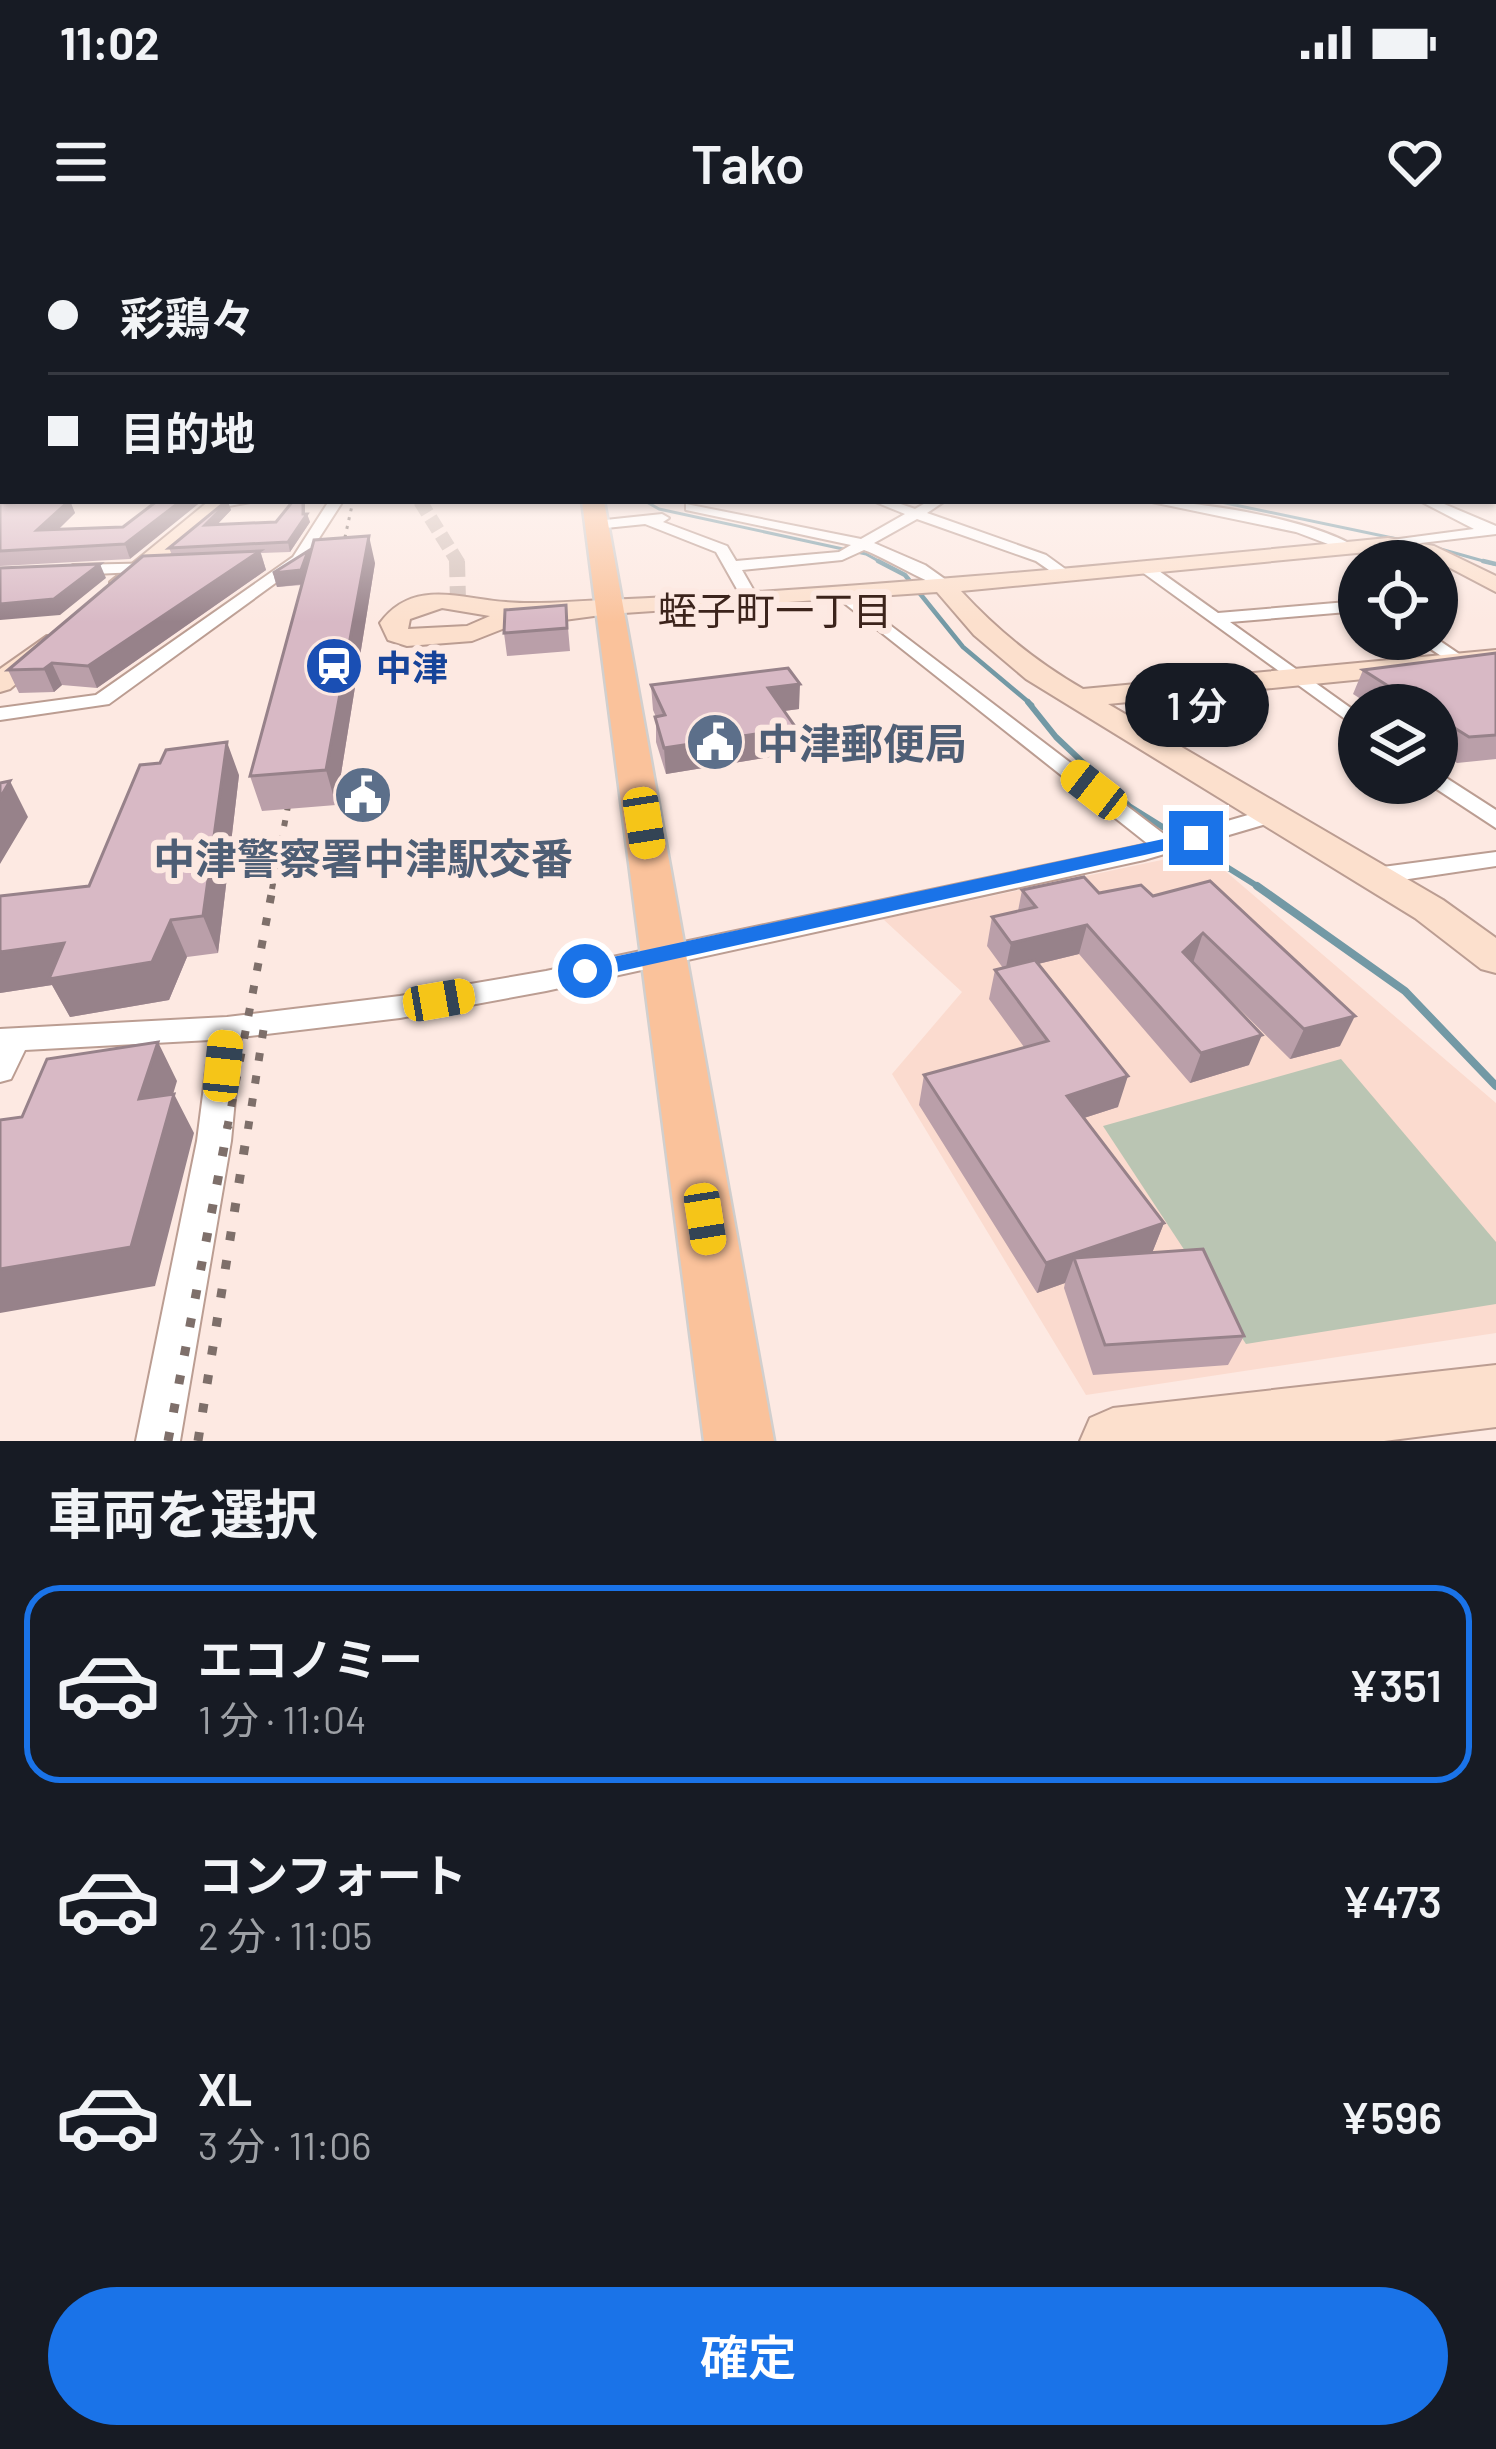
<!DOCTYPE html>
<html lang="ja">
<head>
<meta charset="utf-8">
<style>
  body { margin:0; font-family:Barlow,"Noto Sans JP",sans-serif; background:#242831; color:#f1f3f6; height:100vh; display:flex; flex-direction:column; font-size:45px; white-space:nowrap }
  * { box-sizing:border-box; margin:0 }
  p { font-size:39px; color:#9ea1a6 }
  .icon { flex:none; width:66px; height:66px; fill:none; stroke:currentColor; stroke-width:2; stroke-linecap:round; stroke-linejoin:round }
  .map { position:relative; height:1201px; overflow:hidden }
  .sheet { display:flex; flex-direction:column; background:#171b24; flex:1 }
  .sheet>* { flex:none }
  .hud { position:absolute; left:0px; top:0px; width:1497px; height:264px; box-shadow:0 3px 9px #0004; display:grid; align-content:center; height:264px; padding:0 48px; background:#171b24 }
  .buttons { position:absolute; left:1338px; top:300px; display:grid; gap:24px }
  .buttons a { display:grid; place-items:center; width:120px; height:120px; border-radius:50%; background:#171b24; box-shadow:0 3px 9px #0004; font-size:60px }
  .end { position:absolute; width:54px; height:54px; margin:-27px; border:15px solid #1a73e8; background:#fff; box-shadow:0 0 0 6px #fff }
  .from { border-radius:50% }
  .bubble { position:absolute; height:84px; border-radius:42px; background:#171b24; box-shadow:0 3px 9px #0004; font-size:39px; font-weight:600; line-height:84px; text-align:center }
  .car { position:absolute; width:36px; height:72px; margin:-36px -18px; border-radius:15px; box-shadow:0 0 9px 3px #0007; background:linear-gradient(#f5c518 24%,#345 0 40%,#f5c518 0 76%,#345 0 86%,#f5c518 0) }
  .hud b { display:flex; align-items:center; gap:42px; height:114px; font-size:45px }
  .hud b+b { border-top:3px solid #363941 }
  .hud i { width:30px; height:30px; background:#f1f3f6 }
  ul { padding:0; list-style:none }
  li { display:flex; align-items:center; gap:36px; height:198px; margin:0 24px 18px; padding:0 24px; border:6px solid transparent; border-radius:36px }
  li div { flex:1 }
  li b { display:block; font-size:45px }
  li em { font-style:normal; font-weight:600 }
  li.active { border-color:#1a73e8 }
  li>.icon { width:108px; height:108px; stroke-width:1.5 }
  h2 { padding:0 48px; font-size:54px; line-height:144px }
  .action { display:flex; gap:24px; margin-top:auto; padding:24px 48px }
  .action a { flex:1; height:138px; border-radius:72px; background:#1a73e8; color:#fff; font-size:48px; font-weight:600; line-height:138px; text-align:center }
  .status { display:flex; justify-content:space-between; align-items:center; height:84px; padding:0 60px; background:#171b24; direction:ltr }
  .status svg { height:33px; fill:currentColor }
  header { display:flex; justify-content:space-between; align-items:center; height:156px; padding:0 48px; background:#171b24; font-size:54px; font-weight:600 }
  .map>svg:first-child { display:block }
  .built { fill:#fbdbcf }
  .green { fill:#bac5b3 }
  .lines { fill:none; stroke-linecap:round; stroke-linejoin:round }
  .stream-far3 { stroke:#7399a5; stroke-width:3 }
  .stream-far2 { stroke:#7399a5; stroke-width:4.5 }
  .stream-far1 { stroke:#7399a5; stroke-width:6 }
  .stream { stroke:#7399a5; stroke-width:8 }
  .street-tunnel-far1 { stroke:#d4c2bb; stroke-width:14; stroke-dasharray:14 6; stroke-linecap:butt }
  .street-tunnel { stroke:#d4c2bb; stroke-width:16; stroke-dasharray:16 9; stroke-linecap:butt }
  .street-casing { stroke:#bb9d92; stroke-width:4 }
  .secondary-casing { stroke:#bb9d92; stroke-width:4 }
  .primary-casing { stroke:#d1cfce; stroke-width:5 }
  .street { fill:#fff; fill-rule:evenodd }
  .secondary { fill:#fce0cd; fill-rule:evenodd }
  .primary { fill:#fac29b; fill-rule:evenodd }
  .rail-far4 { stroke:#7e6f6a; stroke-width:3; stroke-dasharray:3 6; stroke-linecap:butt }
  .rail-far3 { stroke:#7e6f6a; stroke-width:4.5; stroke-dasharray:4.5 9; stroke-linecap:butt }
  .rail-far2 { stroke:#7e6f6a; stroke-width:6; stroke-dasharray:6 10; stroke-linecap:butt }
  .rail-far1 { stroke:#7e6f6a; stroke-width:8; stroke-dasharray:8 15; stroke-linecap:butt }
  .rail { stroke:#7e6f6a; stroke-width:9; stroke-dasharray:9 20; stroke-linecap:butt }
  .wall { fill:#ba9fa9 }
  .shaded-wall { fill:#97828a }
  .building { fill:#d8b9c5; stroke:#97828a; stroke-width:3 }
  .route { fill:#1a73e8 }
  .labels { text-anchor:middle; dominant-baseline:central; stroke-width:12; stroke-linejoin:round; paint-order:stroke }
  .far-transit-label { font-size:36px; font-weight:bold; fill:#164399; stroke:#fde9e2; text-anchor:start }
  .far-neighbourhood-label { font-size:39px; fill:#3c241c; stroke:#fde9e2 }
  .service-label { font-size:42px; font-weight:bold; fill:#4e5e75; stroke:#fde9e2; text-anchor:start }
</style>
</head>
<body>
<div class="status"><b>11:02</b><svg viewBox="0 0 49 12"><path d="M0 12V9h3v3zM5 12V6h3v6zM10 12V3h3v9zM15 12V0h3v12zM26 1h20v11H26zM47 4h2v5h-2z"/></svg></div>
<header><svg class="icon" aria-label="menu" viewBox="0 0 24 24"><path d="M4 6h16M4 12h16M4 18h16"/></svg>Tako<svg class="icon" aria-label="heart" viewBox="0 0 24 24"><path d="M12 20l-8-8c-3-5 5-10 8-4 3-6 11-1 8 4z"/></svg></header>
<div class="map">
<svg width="1496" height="1201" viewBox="0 0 1496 1201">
  <rect width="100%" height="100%" fill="#fde9e2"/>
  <path class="built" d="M1190 614 1217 624 1496 863V1093L1086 1155 892 834 962 752 883 679Z"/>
  <path class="green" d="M1341 819 1496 1002V1064L1246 1104 1103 886Z"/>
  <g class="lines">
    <path class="stream-far3" d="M645 261 659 269 866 314 884 324
      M1216 261 1407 301
      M1437 308 1494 324"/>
    <path class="stream-far2" d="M878 321 905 335 963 407 1032 465
      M1483 321 1496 324"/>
    <path class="stream-far1" d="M1028 462 1056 497 1129 566 1262 649"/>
    <path class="stream" d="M1257 646 1405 751 1496 846"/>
    <path class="street-tunnel-far1" d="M420 261 459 324"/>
    <path class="street-tunnel" d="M457 321 458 361"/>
    <g class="street-casing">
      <path id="street" d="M1494 214H1496V220H1494Z
        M1494 241 1496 242V250L1494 249Z
        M213 261H256L218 268 211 264Z
        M329 261H343L303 323 109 464 0 480V468L96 455 293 317Z
        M873 261H892L915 269 929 261H945L927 273 1046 315 1075 336 1062 339 1036 321 917 279 874 303 925 325 949 342V348C936 349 884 317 864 310L842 320 742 330 758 358 750 363 742 358 716 312 645 284 596 289 589 285 596 281 662 274 669 278 663 282 727 306 736 321 839 312 851 305 686 270V264L861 299 905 274Z
        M1147 261C1200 261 1317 280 1359 309L1352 313 1296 292Z
        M1420 261H1437L1496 286V294L1379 308V302L1384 301 1474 289Z
        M163 323 166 326 158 331 73 335 65 330 73 325Z
        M1142 326H1152L1218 373 1359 361V371L1230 382 1359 474V489L1142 332Z
        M840 347 1169 598 1272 568 1284 575 1280 580 1144 620 546 751 400 778 241 797 231 901 180 1201H136L197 901 210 800 25 810 11 839 0 842V789L227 777 400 756 546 731 1148 604 834 355V349Z
        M1416 399H1437L1471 422 1468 426H1456Z
        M1437 532 1496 570V588L1429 544 1437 543Z
        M1496 612V626L1375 644 1362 636 1375 628Z"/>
    </g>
    <g class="secondary-casing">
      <path id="secondary" d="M209 261H231L126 352H110V342Z
        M1388 298 1434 306 1496 336V352L1437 321 1388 310 961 351C997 390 1036 422 1083 449L1496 410V426L1108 464 1443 660 1496 698V733L1481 729 1415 678 1026 439 974 395 937 352 609 374 505 388 472 401 407 406 388 400 380 383C413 338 461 359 506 362 538 365 573 361 606 360 867 349 1128 323 1388 298ZM442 368 490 376 467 386 408 389 410 379Z
        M47 396 60 404 56 410 10 449 0 452V429Z
        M1496 1125V1187L1384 1201H1080L1090 1178 1113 1168Z"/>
    </g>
    <g class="primary-casing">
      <path id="primary" d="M582 261H604L774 1201H704Z"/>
    </g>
    <use href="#street" class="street"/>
    <use href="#secondary" class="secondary"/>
    <use href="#primary" class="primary"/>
    <path class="rail-far4" d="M339 324 353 261"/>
    <path class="rail-far3" d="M338 330 340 321"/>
    <path class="rail-far2" d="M272 649 294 535"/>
    <path class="rail-far1" d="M227 889 273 646
      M248 889 265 780"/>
    <path class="rail" d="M168 1201 228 886
      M198 1201 248 886"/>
  </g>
  <path class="wall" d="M70 261 75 273 59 289 123 287 130 319 0 326V263Z
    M293 261H305V274H307L310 282 290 312 261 313 266 330 97 448 62 445 54 452 19 453 8 430 172 315 169 308 228 262 231 270 217 285 276 282Z
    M308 311 310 317 375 323 336 565 262 571 250 536 302 345 277 347 273 333Z
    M566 365 570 411 507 416 504 393Z
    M1496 413V519L1457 523 1437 509V465H1370L1353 454 1363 430Z
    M651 445 799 469 784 471 795 513 666 534 656 502V477L653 470Z
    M239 535 218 713 187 717 169 760 70 777 52 745 0 753V656L89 646Z
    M1210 641 1340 806 1290 819 1196 726 1249 825 1190 843 1079 714 1038 724 1118 867 1084 878 1164 983 1152 1013 1244 1096 1228 1125 1093 1135 1064 1048 1065 1043 1037 1053 919 865 924 835 1024 807 989 759 995 730 1003 728 987 706 992 677 1018 671 1022 650 1153 656Z"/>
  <path class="shaded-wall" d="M70 261 75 273 43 304 37 290Z
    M181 261H202L130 319 125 304Z
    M303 261H305V277L307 274 310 282 290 312 288 302Z
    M228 262 231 270 208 294 205 285Z
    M369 296 375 323 336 565 326 530Z
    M260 311 266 330 97 448 88 426Z
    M308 311 312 325 304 344 277 347 273 333Z
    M100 324 106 338 60 375 0 380V364Z
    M52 423 62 445 54 452 44 429Z
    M800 444 799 469 768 473V448Z
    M796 488 795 513 666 534 664 508Z
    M227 502 239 535 218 713 203 676Z
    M10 541 28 577 0 624V558Z
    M171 680 187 717 169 760 70 777 52 745 0 753V712Z
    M1087 685 1079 714 1005 732 1011 703Z
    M1203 693 1193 723 1183 712Z
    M1355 776 1340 806 1290 819 1304 789Z
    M1262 795 1249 825 1190 843 1201 813Z
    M158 802 177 841 160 898 139 859Z
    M1128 836 1118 867 1059 886 1067 856Z
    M174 854 194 893 155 1046 0 1073V1029Z
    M1164 983 1152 1013 1074 1018 1065 1043 1037 1053 1046 1023Z"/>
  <path class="building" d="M69 261 37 290 123 287 157 261H181L125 304 0 311V263Z
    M293 261H303V274H307L288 302 169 308 224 263 228 262 205 285 276 282Z
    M369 296 326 530 250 536 314 300Z
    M260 311 88 426 52 423 44 429 8 430 143 316Z
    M308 311 301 330 273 333Z
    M100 324 54 359 0 364V328Z
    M566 365 567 388 504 393 505 370Z
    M1496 413V495L1469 497 1437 477V465H1418L1363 430Z
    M788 428 800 444 768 448 796 488 664 508 655 477 665 475 651 445Z
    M227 502 203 676 171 680 152 722 49 739 64 703 0 712V656L89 646 140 525 160 523 166 510Z
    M10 541 0 558V543Z
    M1084 637 1099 653 1141 645 1153 656 1210 641 1355 776 1304 789 1203 693 1183 712 1262 795 1201 813 1087 685 1011 703 992 677 1036 667 1022 650Z
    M1035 720 1128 836 1067 856 1164 983 1046 1023 924 835 1048 801 995 730Z
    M158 802 139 859 174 854 131 1007 0 1029V880L22 877 47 819Z
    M1203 1009 1244 1096 1105 1105 1074 1018Z"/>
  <linearGradient id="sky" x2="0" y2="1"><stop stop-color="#79a9cd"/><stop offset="0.56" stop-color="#fef5f2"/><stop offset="1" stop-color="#fef5f2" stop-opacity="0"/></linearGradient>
  <rect width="1496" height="382" fill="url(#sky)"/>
  <path class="route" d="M1196 592 1203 594V602L585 739 574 731 585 723Z"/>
  <defs>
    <g id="station-disc" transform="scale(3)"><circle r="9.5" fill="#1a4fb4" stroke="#fde9e2"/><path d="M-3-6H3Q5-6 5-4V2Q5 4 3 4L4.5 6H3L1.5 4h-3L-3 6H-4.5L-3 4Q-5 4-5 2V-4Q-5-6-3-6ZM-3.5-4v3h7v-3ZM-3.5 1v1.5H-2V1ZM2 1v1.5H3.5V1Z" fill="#fff"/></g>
    <g id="civic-disc" transform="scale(3)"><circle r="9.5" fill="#5c6f8a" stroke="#fde9e2"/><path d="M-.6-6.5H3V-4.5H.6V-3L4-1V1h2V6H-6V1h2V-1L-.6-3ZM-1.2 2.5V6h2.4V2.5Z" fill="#fff"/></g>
  </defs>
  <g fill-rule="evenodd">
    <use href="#station-disc" x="334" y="426"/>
    <use href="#civic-disc" x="715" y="502"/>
    <use href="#civic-disc" x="363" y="555"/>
  </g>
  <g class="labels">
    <g class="far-transit-label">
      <text x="376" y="426">中津</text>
    </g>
    <g class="far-neighbourhood-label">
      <text x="775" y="369">蛭子町一丁目</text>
    </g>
    <g class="service-label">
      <text x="757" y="502">中津郵便局</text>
      <text x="363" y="617" text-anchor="middle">中津警察署中津駅交番</text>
    </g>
  </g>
</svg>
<div class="buttons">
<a><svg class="icon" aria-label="locate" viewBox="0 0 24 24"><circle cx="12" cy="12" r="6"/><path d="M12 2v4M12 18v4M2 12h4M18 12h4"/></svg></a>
<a><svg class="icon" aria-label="layers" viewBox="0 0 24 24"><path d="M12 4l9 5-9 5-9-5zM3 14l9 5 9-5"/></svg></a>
</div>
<i class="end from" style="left:585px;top:731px"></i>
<i class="end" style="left:1196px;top:598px"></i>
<div class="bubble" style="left:1125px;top:423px;width:144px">1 分</div>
<i class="car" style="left:1094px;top:550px;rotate:308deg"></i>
<i class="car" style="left:644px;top:583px;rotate:171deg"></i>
<i class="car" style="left:439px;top:760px;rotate:80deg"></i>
<i class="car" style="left:223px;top:826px;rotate:6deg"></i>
<i class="car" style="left:705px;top:979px;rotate:171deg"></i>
<div class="hud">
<b><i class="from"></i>彩鶏々</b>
<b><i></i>目的地</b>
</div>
</div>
<section class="sheet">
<h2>車両を選択</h2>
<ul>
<li class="active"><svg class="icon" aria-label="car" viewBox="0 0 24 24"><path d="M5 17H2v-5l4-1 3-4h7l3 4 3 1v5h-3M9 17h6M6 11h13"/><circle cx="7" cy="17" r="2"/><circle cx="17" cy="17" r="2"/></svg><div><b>エコノミー</b><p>1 分 · 11:04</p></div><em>¥351</em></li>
<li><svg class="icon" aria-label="car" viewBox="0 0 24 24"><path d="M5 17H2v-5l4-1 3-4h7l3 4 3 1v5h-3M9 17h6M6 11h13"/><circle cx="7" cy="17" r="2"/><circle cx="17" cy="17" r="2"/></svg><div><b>コンフォート</b><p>2 分 · 11:05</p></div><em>¥473</em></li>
<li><svg class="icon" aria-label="car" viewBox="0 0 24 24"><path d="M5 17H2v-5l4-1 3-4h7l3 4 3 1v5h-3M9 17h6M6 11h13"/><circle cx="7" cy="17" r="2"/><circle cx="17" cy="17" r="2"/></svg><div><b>XL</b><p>3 分 · 11:06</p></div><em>¥596</em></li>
</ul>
<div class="action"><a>確定</a></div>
</section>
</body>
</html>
